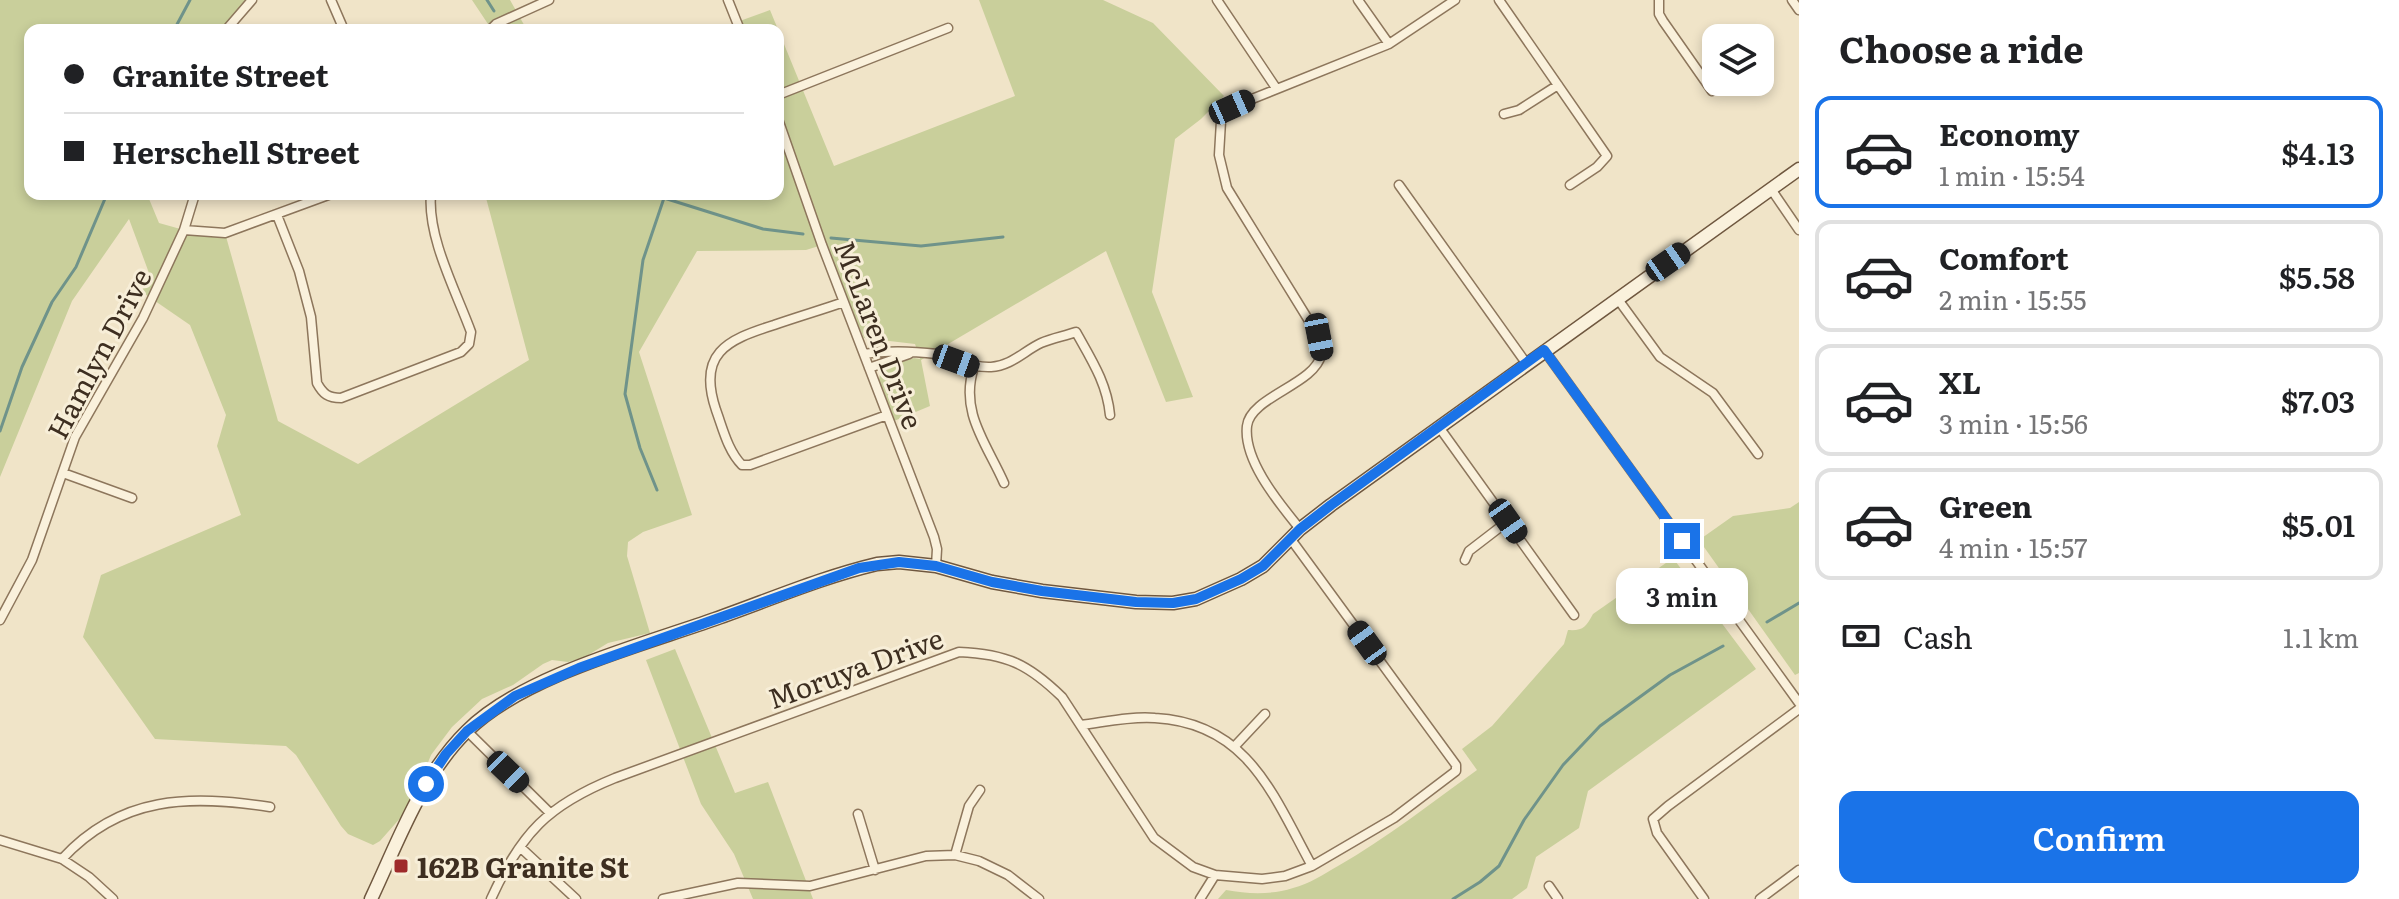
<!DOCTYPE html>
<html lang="en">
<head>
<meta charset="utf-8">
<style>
  body { margin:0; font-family:Literata,serif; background:#f6f6f6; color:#202124; height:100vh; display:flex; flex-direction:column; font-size:30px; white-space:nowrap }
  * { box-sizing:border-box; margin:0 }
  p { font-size:26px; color:#757577 }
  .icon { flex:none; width:44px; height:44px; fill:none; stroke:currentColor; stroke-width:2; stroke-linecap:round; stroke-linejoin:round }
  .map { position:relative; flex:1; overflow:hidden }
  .panel { display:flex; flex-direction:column; background:#fff; width:600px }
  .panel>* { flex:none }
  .top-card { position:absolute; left:24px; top:24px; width:760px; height:176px; border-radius:16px; box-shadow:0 4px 12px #0003; display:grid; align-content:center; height:176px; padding:0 40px; background:#fff }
  .fabs { position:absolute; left:1702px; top:24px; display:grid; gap:16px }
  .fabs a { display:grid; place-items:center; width:72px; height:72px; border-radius:16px; background:#fff; box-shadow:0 4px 12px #0003; font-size:40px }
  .end { position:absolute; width:36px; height:36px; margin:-18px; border:10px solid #1a73e8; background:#fff; box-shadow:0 0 0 4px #fff }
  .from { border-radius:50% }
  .bubble { position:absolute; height:56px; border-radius:16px; background:#fff; box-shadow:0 4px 12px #0003; font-size:26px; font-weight:600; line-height:56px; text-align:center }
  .car { position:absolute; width:24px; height:48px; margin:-24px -12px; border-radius:10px; box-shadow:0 0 6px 2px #0007; background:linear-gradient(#222 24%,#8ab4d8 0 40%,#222 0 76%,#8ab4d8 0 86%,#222 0) }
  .top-card b { display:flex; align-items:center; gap:28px; height:76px; font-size:30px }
  .top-card b+b { border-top:2px solid #e0e0e0 }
  .top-card i { width:20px; height:20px; background:#202124 }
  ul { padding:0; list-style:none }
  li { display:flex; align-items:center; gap:24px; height:112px; margin:0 16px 12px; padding:0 24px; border:4px solid #e0e0e0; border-radius:16px }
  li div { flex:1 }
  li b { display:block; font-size:30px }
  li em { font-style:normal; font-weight:600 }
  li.active { border-color:#1a73e8 }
  li>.icon { width:72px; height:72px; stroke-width:1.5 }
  h2 { padding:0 40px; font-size:36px; line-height:96px }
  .pay { display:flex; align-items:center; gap:20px; height:88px; padding:0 40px; font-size:30px }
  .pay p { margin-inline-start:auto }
  .action { display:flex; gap:16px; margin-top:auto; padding:16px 40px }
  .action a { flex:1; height:92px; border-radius:16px; background:#1a73e8; color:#fff; font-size:32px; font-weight:600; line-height:92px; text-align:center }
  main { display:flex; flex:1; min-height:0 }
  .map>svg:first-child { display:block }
  .green { fill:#c9cf9b }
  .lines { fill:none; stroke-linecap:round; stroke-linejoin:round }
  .stream { stroke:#6f938a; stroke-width:3 }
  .street-casing { stroke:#8d765c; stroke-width:11 }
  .secondary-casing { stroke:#6f573f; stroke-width:15 }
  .street { stroke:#faf1dc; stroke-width:8 }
  .secondary { stroke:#faf1dc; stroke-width:12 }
  .route { stroke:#1a73e8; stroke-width:10 }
  .poi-dot { fill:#9e2a2b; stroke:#f7eed8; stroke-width:3 }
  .labels { text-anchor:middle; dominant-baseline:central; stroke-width:6; stroke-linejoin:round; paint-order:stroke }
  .street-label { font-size:28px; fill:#3d2e20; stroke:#f7eed8 }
  .poi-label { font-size:28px; font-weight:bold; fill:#3d2e20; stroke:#f7eed8; text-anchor:start }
</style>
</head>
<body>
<main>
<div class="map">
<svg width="1799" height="899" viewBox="0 0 1799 899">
  <rect width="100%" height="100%" fill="#f0e4c8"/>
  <path class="green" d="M0 0H252L226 30H30V194H147L159 223 184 230 225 233 278 421 358 464 529 360 485 194H778V30H740L737 22 770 10 834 166 1015 96 979 0H1103L1153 23 1224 96 1201 119 1175 139 1152 292 1193 397 1166 402 1106 251 921 360 930 406 894 421 879 380 881 368 914 358 920 359 915 344 864 338 822 245 806 250 697 251 639 352 692 515 643 532 628 542 627 556 650 633 608 643 585 657 568 662 552 660 543 664 513 685 482 699 452 727 431 755 410 807 380 841 373 845 348 834 341 826 296 755 286 746 155 739 83 637 101 575 241 515 217 446 226 415 190 325 142 292 149 273 129 219 72 301 0 477Z
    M472 0H510L527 30H492Z
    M1799 502V673L1795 675 1699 540 1733 516 1790 508Z
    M1673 558 1756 669 1588 791 1579 828 1536 857 1527 888 1512 899H1218L1226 890C1248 894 1271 895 1293 888 1309 884 1324 874 1338 866 1387 838 1431 803 1477 770L1462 749 1492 726 1564 644 1568 630C1583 631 1586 627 1593 614Z
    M675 649 735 793 768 782 813 899H753L734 854 701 804 646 660Z"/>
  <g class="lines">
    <path class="stream" d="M487 0 494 11
      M174 30 190 0
      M663 194 664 198 763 229 803 234
      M831 238 921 246 1003 237
      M0 431 22 367 52 302 76 267 107 194
      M657 490 640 448 625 394 643 260 664 198
      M1767 622 1799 603
      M1453 899 1480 882 1499 866 1524 820 1563 765 1600 726 1670 675 1723 646"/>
    <g class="street-casing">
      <path id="street" d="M331 0 344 30
        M728 0 740 30
        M1217 0 1276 88
        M1358 0 1389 44
        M1499 0 1607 156 1597 167 1570 185
        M1659 0V14L1663 21 1712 91
        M1792 0 1799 10
        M226 30 252 0
        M490 30 496 24 549 0
        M778 95 948 28
        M1504 114 1519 110 1558 85
        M778 119 822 245 934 537 937 549 936 566
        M1399 185 1526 363
        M1771 189 1799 230
        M277 215 299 271 311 317 317 383C323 394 328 398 341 398L461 352 469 344 471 332C456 291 427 237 431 194
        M184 230 225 233 331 194
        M1617 298 1660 357 1713 393 1758 454
        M844 302C821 310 797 317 774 325 726 340 697 354 716 410 723 429 728 451 742 465H750L887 415
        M1544 350 1799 703
        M864 354C888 350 913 351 937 354 956 357 971 368 991 367 1011 366 1024 351 1041 343 1052 338 1065 336 1076 332 1091 359 1107 383 1110 415
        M974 367C959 412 987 444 1004 483
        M869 368 909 354
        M1439 427 1574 615
        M63 473 132 498
        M1300 529C1280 504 1243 461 1247 426 1250 397 1315 384 1321 355 1322 350 1320 342 1319 337L1227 188 1219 155 1221 121 1232 107 1389 44 1455 0
        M1465 560 1469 551 1508 521
        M0 620 32 560 75 437 143 318 184 230 195 194
        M1081 725C1105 722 1131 716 1155 718 1248 723 1273 795 1312 866
        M467 731 550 813
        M1235 746 1265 714
        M858 814 875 870
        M0 840 62 859 89 877 113 899
        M520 847 576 899
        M955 855 969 806 980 790
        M62 859C121 795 190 795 270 807
        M1549 886 1558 899
        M491 899C521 833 548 805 615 778L959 652C1007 654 1028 664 1062 697L1154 838 1193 867 1215 875 1262 879 1285 876 1312 866 1394 818 1456 771V765L1290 538
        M663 899 738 883 810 886 926 856 955 855 979 861 1008 875 1039 899
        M1200 899 1215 875
        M1704 899 1657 833 1653 819 1668 806 1799 709
        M1760 899 1799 870"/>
    </g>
    <g class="secondary-casing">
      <path id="secondary" d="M371 899C398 842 421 776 467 731 522 676 642 645 715 619 769 600 822 577 877 564L899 562 936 566 992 582 1042 591 1136 602 1173 603 1196 599 1241 579 1263 566 1300 529 1331 505 1799 169"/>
    </g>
    <use href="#street" class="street"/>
    <use href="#secondary" class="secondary"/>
  </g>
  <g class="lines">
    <path class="route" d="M426 784 446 754 467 731 515 696 579 668 859 568 899 562 936 566 992 582 1042 591 1136 602 1173 603 1196 599 1241 579 1263 566 1300 529 1331 505 1544 350 1682 541"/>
  </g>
  <rect class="poi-dot" x="393" y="858" width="16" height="16" rx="4"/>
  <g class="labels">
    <g class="street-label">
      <text transform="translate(880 334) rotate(69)">McLaren Drive</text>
      <text transform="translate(98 353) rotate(-62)">Hamlyn Drive</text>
      <text transform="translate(855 667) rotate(-20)">Moruya Drive</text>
    </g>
    <g class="poi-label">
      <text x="417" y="866">162B Granite St</text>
    </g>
  </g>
</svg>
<div class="fabs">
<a><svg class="icon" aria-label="layers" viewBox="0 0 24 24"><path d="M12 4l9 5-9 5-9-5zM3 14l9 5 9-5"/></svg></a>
</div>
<i class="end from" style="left:426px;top:784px"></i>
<i class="end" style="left:1682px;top:541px"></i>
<div class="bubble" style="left:1616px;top:568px;width:132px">3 min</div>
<i class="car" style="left:1232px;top:107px;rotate:66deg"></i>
<i class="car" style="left:1668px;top:262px;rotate:55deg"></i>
<i class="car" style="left:1319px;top:337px;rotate:169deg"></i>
<i class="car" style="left:956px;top:361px;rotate:110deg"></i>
<i class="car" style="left:1508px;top:521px;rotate:145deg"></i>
<i class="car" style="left:1367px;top:643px;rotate:324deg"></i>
<i class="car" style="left:508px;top:772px;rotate:134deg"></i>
<div class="top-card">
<b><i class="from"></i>Granite Street</b>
<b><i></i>Herschell Street</b>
</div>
</div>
<section class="panel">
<h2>Choose a ride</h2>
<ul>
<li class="active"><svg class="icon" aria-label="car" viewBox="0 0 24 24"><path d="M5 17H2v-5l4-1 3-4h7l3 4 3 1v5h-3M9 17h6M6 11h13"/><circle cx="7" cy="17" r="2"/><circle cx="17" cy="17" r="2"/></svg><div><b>Economy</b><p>1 min · 15:54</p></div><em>$4.13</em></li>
<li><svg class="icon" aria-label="car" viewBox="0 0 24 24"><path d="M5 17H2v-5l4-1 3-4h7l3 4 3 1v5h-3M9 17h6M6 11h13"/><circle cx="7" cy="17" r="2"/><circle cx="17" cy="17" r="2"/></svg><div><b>Comfort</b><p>2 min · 15:55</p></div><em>$5.58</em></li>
<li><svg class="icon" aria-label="car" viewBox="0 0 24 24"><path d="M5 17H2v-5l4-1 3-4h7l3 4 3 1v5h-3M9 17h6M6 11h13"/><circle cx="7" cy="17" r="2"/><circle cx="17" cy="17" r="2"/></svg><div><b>XL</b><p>3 min · 15:56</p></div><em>$7.03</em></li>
<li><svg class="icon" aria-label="car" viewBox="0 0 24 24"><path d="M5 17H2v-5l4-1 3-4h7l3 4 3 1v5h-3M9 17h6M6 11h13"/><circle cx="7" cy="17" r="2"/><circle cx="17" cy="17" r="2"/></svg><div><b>Green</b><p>4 min · 15:57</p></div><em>$5.01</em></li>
</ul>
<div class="pay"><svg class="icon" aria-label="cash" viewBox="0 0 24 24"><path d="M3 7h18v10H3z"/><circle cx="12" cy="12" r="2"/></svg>Cash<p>1.1 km</p></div>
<div class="action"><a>Confirm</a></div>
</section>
</main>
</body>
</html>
